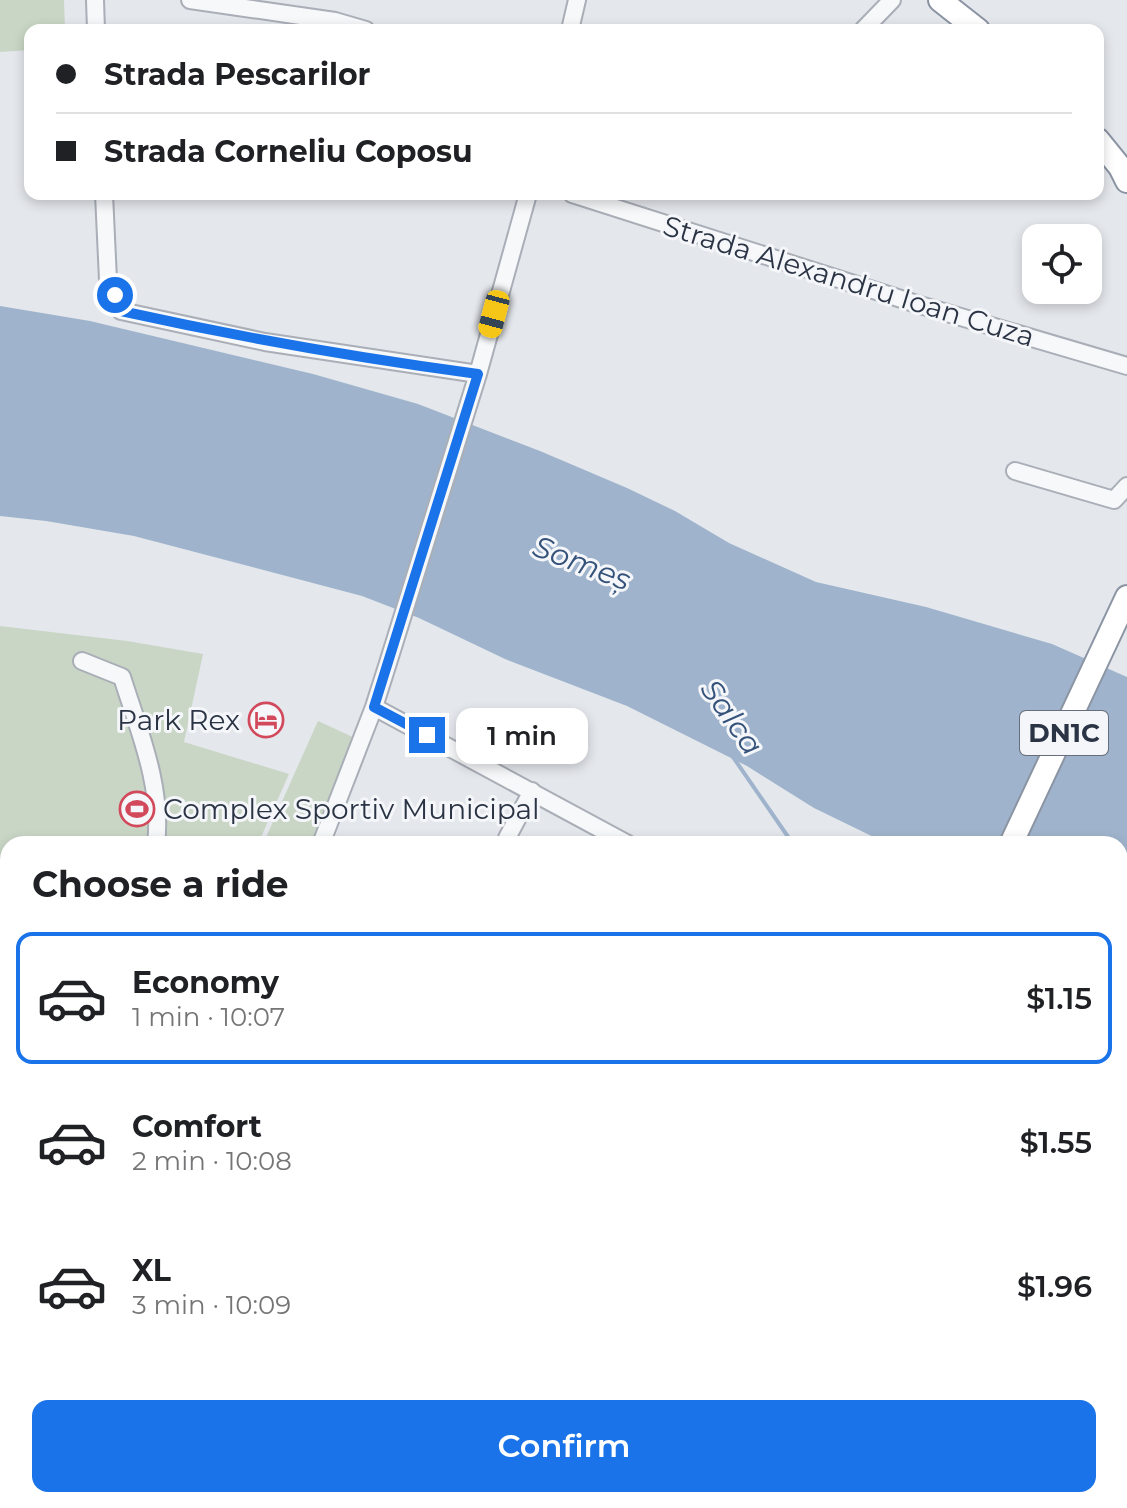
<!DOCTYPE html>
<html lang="en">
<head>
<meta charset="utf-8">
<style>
  body { margin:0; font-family:Montserrat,sans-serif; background:#f2f2f2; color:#202124; height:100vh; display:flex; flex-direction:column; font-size:30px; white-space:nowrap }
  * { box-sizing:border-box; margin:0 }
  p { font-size:26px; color:#757577 }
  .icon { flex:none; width:44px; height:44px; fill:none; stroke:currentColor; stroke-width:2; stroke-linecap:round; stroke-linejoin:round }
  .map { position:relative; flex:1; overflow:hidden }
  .side { position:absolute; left:0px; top:836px; width:1128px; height:672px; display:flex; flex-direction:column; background:#fff; border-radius:24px 24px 0 0; box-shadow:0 4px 12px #0003 }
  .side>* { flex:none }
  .banner { position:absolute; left:24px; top:24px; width:1080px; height:176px; border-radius:16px; box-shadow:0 4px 12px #0003; display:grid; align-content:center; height:176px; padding:0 32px; background:#fff }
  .tools { position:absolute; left:1022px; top:224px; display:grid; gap:16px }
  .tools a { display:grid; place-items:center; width:80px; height:80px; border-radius:16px; background:#fff; box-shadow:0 4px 12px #0003; font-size:40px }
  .end { position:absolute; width:36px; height:36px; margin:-18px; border:10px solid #1a73e8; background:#fff; box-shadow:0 0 0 4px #fff }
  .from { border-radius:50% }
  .bubble { position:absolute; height:56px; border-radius:16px; background:#fff; box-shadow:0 4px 12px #0003; font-size:26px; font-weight:600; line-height:56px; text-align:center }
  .car { position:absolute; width:24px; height:48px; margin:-24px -12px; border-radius:10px; box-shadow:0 0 6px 2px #0007; background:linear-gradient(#f5c518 24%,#345 0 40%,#f5c518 0 76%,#345 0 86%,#f5c518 0) }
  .banner b { display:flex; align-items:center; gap:28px; height:76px; font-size:30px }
  .banner b+b { border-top:2px solid #e0e0e0 }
  .banner i { width:20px; height:20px; background:#202124 }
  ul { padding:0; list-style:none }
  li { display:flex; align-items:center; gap:24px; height:132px; margin:0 16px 12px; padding:0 16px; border:4px solid transparent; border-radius:16px }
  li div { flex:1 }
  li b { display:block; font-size:30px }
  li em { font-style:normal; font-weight:600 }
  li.on { border-color:#1a73e8 }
  li>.icon { width:72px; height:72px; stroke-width:1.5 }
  h2 { padding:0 32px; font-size:36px; line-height:96px }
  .action { display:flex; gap:16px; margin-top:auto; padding:16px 32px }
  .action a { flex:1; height:92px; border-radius:16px; background:#1a73e8; color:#fff; font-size:32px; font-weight:600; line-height:92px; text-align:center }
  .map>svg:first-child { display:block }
  .built { fill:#d2d6de }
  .green { fill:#c9d6c5 }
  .water { fill:#9fb4cc }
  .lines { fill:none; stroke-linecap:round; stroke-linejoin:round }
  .stream { stroke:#9fb4cc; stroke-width:4 }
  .minor-casing { stroke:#a9aeb7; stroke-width:20 }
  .major-casing { stroke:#a3abb8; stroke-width:24 }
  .highway-casing { stroke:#8b94a3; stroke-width:26 }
  .minor { stroke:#f7f8fa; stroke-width:16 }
  .major { stroke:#fff; stroke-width:20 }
  .highway { stroke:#fff; stroke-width:22 }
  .route { stroke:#1a73e8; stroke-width:10 }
  .labels { text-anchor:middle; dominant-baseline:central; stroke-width:6; stroke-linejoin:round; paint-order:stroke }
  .shield { fill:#f4f6f9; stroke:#676e7b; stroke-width:2 }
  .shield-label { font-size:26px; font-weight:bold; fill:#2b3445 }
  .street-label { font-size:28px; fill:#2b3445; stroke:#f4f6f9 }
  .poi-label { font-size:28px; fill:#2b3445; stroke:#f4f6f9; text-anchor:end }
  .water-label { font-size:30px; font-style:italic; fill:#34527a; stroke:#f4f6f9 }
</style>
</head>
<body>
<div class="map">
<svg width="1127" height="1508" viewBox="0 0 1127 1508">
  <rect width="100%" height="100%" fill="#e4e7ec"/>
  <path class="built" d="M53 1500H209L212 1508H57Z"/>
  <path class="green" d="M0 0H64L65 30H30V50L0 52Z
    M0 626 127 641 203 654 184 742 289 774 258 844H8V950L0 947Z
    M318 721 357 739 312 844H263Z
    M0 960 8 963V1150L0 1146Z"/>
  <path class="water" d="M0 306 90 321 313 374 418 404 540 451 627 488 675 511 729 543 816 582 926 607 1052 644 1127 677V965L1120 961V844H888L814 808 747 766 627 706 505 659 419 618 362 596 134 536 46 521 0 516Z"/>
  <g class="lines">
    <path class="stream" d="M733 757 793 844
      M993 1500 998 1508"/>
    <g class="minor-casing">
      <path id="minor" d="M95 0 96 30
        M190 0 335 21 366 30
        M570 30 577 0
        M863 30 892 0
        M104 194 108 280 121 311 265 342 478 374
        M572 194 920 305 1127 366
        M1015 471 1114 500 1127 486
        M82 661 122 677C139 731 163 787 156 844
        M374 707 628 844
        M507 838 532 791
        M321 844 374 707 388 663 478 374 528 194
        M0 1315 8 1317
        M1120 1322 1127 1321
        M0 1461 8 1459
        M1120 1485 1127 1484
        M43 1500 49 1508
        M885 1500 888 1508
        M395 1508 398 1500
        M1078 1508 1087 1500"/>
    </g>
    <g class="major-casing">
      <path id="major" d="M0 1209 8 1213
        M717 1508 721 1500"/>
    </g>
    <g class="highway-casing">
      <path id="highway" d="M940 0 978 30
        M1098 140 1120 167 1127 181
        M1011 844 1127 597
        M1120 1093 1127 1096"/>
    </g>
    <use href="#minor" class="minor"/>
    <use href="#major" class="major"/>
    <use href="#highway" class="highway"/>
  </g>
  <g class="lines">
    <path class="route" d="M115 295 121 311C239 337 358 358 478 374L374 707 427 735"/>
  </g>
  <defs>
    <g id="hotel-ring" transform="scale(1.8)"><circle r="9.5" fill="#f4f6f9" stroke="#d1495b" stroke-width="1.5"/><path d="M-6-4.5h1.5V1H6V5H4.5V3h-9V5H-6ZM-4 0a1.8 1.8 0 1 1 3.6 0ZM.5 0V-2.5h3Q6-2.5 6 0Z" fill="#d1495b"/></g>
    <g id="stadium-ring" transform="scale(1.8)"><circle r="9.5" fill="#f4f6f9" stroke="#d1495b" stroke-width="1.5"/><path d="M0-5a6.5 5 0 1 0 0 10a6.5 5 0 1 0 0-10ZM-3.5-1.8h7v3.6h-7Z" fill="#d1495b"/></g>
  </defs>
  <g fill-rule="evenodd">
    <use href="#hotel-ring" x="266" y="720"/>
    <use href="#stadium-ring" x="137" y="809"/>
  </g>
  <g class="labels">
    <rect class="shield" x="1020" y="711" width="88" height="44" rx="6"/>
    <g class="shield-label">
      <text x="1064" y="733">DN1C</text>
    </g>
    <g class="street-label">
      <text transform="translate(849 281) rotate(17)">Strada Alexandru Ioan Cuza</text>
    </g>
    <g class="poi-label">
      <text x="240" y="720">Park Rex</text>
      <text x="163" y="809" text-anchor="start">Complex Sportiv Municipal</text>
    </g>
    <g class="water-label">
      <text transform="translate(582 563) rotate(21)">Someș</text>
      <text transform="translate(732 717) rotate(55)">Salca</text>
    </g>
  </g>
</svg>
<div class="tools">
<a><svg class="icon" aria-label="locate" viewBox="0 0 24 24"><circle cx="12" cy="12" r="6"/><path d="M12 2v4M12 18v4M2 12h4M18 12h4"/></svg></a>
</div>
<i class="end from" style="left:115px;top:295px"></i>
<i class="end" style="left:427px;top:735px"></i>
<div class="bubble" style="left:456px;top:708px;width:132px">1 min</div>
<i class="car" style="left:494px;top:314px;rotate:195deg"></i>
<div class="banner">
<b><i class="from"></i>Strada Pescarilor</b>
<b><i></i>Strada Corneliu Coposu</b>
</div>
<section class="side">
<h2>Choose a ride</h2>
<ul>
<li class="on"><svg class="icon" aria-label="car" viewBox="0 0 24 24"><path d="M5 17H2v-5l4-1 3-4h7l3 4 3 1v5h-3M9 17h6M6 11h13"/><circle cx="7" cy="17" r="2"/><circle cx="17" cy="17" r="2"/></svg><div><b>Economy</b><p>1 min · 10:07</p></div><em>$1.15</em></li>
<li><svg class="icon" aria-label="car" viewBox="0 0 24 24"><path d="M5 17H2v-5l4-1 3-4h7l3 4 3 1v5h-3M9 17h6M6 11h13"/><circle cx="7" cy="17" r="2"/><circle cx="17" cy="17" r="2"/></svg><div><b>Comfort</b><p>2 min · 10:08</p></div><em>$1.55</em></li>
<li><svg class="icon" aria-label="car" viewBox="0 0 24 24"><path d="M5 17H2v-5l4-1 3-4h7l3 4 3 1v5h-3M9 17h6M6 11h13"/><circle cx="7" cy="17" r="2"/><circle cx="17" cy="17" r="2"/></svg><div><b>XL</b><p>3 min · 10:09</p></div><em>$1.96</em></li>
</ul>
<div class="action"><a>Confirm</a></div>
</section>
</div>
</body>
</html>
